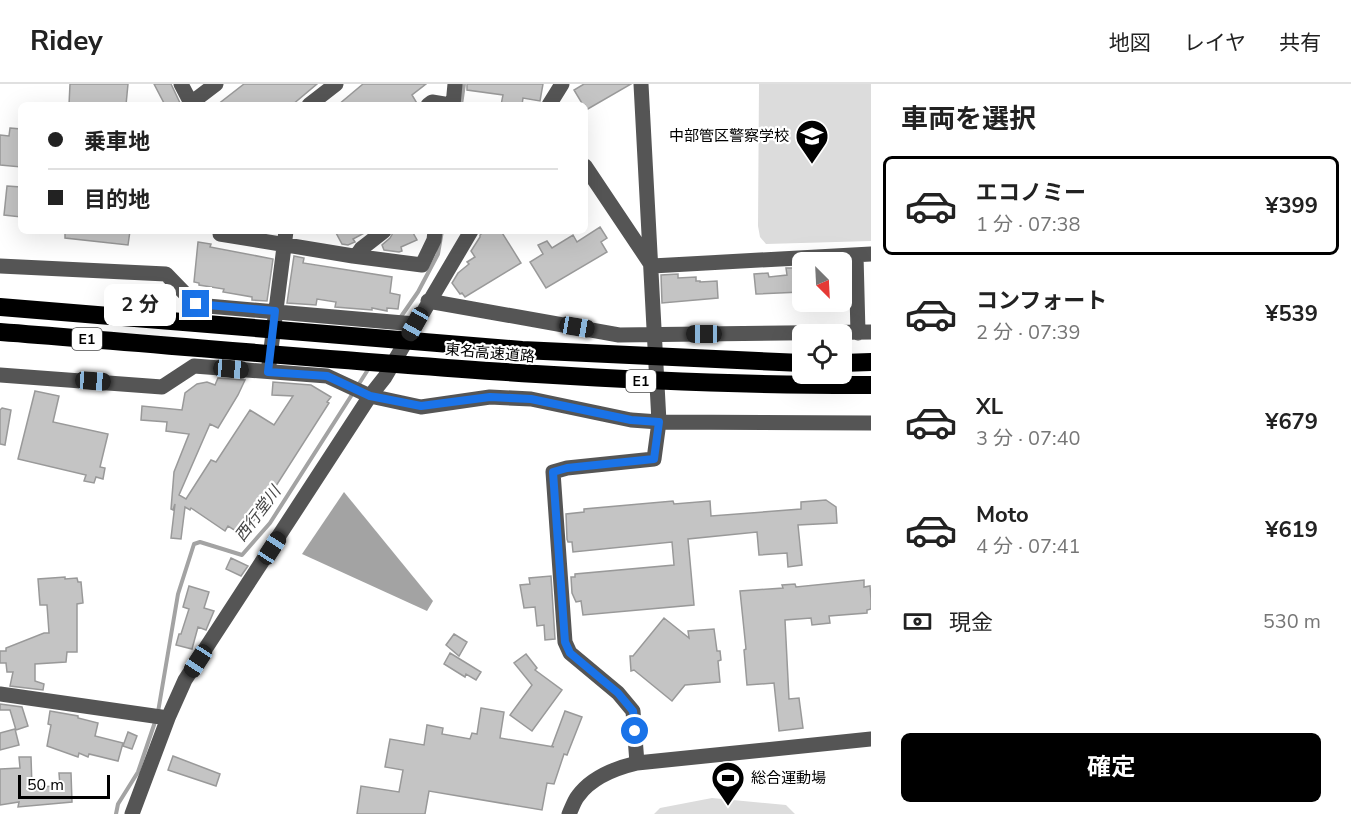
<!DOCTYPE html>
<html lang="ja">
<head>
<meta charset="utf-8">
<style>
  body { margin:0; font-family:"Nunito Sans","Noto Sans JP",sans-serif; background:#f6f6f6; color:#222; height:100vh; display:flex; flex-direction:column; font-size:22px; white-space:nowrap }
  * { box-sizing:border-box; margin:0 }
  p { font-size:20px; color:#767676 }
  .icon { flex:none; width:33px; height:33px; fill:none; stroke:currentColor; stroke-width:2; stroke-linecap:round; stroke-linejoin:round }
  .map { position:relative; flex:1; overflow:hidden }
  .panel { display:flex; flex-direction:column; background:#fff; width:480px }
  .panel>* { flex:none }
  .banner { position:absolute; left:18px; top:18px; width:570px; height:132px; border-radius:9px; box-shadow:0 6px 24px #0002; display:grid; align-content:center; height:132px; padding:0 30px; background:#fff }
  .needle { width:39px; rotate:156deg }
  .tools { position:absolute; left:792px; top:168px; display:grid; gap:12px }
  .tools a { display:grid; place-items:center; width:60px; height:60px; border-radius:9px; background:#fff; box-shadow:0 6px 24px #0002; font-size:30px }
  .scale { position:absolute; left:18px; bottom:15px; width:92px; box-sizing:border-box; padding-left:6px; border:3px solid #000; border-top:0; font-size:16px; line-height:21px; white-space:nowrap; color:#000; -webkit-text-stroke:4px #fff; paint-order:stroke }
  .end { position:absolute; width:27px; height:27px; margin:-14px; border:8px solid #1a73e8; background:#fff; box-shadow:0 0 0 3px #fff }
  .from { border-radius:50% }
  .bubble { position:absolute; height:42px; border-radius:9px; background:#fff; box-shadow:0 6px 24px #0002; font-size:20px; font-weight:700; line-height:42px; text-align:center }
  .car { position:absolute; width:18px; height:36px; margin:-18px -9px; border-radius:8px; box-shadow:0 0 4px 2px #0007; background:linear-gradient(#222 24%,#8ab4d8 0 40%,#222 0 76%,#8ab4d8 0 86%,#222 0) }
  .banner b { display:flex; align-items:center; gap:21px; height:57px; font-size:22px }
  .banner b+b { border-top:2px solid #e0e0e0 }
  .banner i { width:15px; height:15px; background:#222 }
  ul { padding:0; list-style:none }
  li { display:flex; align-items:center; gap:18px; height:99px; margin:0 12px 9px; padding:0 18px; border:3px solid transparent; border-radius:9px }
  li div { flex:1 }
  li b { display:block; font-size:22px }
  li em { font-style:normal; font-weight:700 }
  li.active { border-color:#000 }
  li>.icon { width:54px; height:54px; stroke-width:1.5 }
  h2 { padding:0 30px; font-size:27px; line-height:72px }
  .pay { display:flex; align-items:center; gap:15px; height:66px; padding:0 30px; font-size:22px }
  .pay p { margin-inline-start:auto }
  .primary-button { display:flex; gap:12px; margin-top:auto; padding:12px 30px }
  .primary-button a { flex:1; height:69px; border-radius:9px; background:#000; color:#fff; font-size:24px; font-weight:700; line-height:69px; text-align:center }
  header { display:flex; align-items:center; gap:36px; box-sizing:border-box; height:84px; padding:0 30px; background:#fff; border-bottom:2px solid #e0e0e0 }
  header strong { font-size:28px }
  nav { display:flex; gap:33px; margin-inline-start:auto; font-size:21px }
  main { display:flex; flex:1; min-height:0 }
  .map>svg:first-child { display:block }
  .green { fill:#dcdcdc }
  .water { fill:#a3a3a3 }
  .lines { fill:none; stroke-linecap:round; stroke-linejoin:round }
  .stream { stroke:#a3a3a3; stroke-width:4 }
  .building { fill:#c4c4c4; stroke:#999; stroke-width:1.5 }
  .minor { stroke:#555; stroke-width:15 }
  .highway { stroke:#000; stroke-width:18 }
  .route { stroke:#1a73e8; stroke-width:8 }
  .labels { text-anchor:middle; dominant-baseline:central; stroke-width:4.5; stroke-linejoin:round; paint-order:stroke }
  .shield { fill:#fff; stroke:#4c4c4c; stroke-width:1.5 }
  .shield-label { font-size:14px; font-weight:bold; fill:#000 }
  .poi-label { font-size:15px; fill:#000; stroke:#fff; text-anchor:end }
  .street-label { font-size:15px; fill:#000; stroke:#fff }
  .water-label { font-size:16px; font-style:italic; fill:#444; stroke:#fff }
</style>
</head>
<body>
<header>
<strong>Ridey</strong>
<nav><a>地図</a><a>レイヤ</a><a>共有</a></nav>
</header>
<main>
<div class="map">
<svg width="871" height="730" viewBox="0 0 871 730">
  <rect width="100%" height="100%" fill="#fff"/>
  <path class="green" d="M759 0H871V157L766 160 760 153 758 142Z
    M712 714 786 721 795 730H654L660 724Z"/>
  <path class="water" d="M344 408 433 517 427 527 302 470Z"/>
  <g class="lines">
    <path class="stream" d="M461 21 464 0
      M400 234 418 208 438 170 442 147
      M357 303 369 284
      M158 628 178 510 194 460 200 458 242 471 270 439 353 309
      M116 730 118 720 138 688 156 635"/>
  </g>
  <path class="building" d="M70 0H128L126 21H69Z
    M154 0H171L181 21H165Z
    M244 0H317L292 21H217Z
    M363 0H426L412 11 418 21H338Z
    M467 0H543L540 17 523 14 522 21H501L503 11 467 6Z
    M584 0H631L586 26 585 21H583L574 6Z
    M10 44 21 45V83L0 81V51L9 52Z
    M7 102 21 103V133L4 131Z
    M600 143 607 154 601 158 607 168 546 204 530 178 543 170 538 161 547 157 552 164 573 151 577 158Z
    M65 147H130L128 161 65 154Z
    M335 147H368L353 155 355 158 348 161 342 160Z
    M394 147H412L417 156 401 163 402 167 399 168 384 166 382 161 390 154Z
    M485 147H501L521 179 465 213 462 209 460 210 452 199 458 189 469 180 467 178 475 173 471 167 480 153V151Z
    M198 158 211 160 210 163 273 175 267 217 252 216V213L223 208 224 205 199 201V199L194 198Z
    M294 172 304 174 303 179 392 193 390 209 400 211 398 225 387 224V227L372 224V226L335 223 336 218 317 215 316 221 287 219Z
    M786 184H802L801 208 756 210 754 190 768 189 769 193 787 191Z
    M678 190V194L696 193V197H700V198L717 197 718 214 662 219 661 191Z
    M218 294 245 296 238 311 218 344 210 340 179 411 186 415 211 376 216 378 250 326 274 341 293 312 272 311 273 298 311 301 331 313 327 318 329 319 244 452 228 442 225 447 191 424 190 426 185 423 181 455 171 454 175 420 173 426 171 425 174 388 189 350 166 347 167 338 141 336 142 322 182 326 185 309 197 300 207 298 215 301Z
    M35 307 59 312 53 338 108 350 100 383 105 384 103 395 96 393 94 399 84 397 86 391 18 375Z
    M2 324 11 326 5 361 0 360V326Z
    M826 416 836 423 837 439 798 441 802 481 788 483 787 469 759 471 757 448 688 455 694 521 583 531 581 517 576 518 572 509 571 493H575V490L674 481 672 458 573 468 572 458H568L567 455 566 430 584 428V425L673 417 674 420 710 417 711 432 801 425V418Z
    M231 474 248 482 241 492 226 485Z
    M551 492 555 555 545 556 544 541 537 542 535 523 524 524 520 501 530 500 529 494Z
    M65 493V495L77 494 78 498H81L83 519 77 520V568H67L66 578 35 580V597L44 600 43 606 10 602 13 588H7L6 579H0V567H6V564L44 549H49L47 521H40L38 495Z
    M864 496V503L870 502 871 516V525L867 526V529L829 532 830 539 812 541 811 534 785 536 789 615 799 614 803 644 779 647 774 599 747 601 744 566 746 565 740 507 783 504 782 501 795 500 796 503Z
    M189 502 209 508 204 524 214 527 206 546 198 543 192 565 176 561 179 550H181L189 525 183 523Z
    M664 534 689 554 688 547 714 545 717 567H720L721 576 718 577 720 598 685 601 672 617 634 586 631 587 630 572H633Z
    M454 550 467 558 459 572 446 561Z
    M450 569 481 588 476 596 466 590 465 593 444 580Z
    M526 570 537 584 535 586 562 606 532 647 510 631 532 601 514 579Z
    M0 620 22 623 28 642 16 646 10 626H0Z
    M481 624 504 628 500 654 554 663 552 662 565 627 582 633 567 671 564 670 554 700 547 699 542 726 429 707 425 730H357L361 702 399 708 403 686 385 683 390 655 424 661 427 641 443 644 442 650 470 655 472 649 477 650Z
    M50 627 78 632V634L98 639 95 652 123 659 118 677 89 670 88 673 79 669 78 673 47 662 51 641 48 640Z
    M15 645 19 661 0 666V649Z
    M128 648 137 652 132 665 123 662Z
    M173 672 220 690 216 702 168 686Z
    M19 673H31L32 703 60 702 59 689H71L72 718 18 723 19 718 0 721V685L20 684Z"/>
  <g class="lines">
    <path class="minor" d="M181 0 192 21
      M191 19 216 0
      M309 21 336 0
      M428 21 432 18 450 21
      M453 21 455 0
      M549 21 562 0
      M585 82 652 182
      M220 147V150L353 172 422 181 434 156 435 147
      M856 171 858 249
      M356 172 361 165 384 147
      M0 182 166 190 196 221 415 240
      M652 182 871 170
      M428 217 619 251 871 248
      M269 281 286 147
      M0 291 162 303 194 282 327 292 370 312 421 323 490 313 531 315 631 336 659 338 871 339
      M0 610 168 634
      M637 679 633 627 618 609 570 569 565 558 553 388 567 384 654 375 659 338 641 0
      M132 730 168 634 185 596 370 312 385 293 471 147
      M569 730C572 724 574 717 578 712 591 694 616 684 637 679L871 655"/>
    <path class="highway" d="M0 223 522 266 802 279
      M0 248C290 270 580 302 871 301
      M842 279 871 278"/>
  </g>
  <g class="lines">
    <path class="route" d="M196 220 275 227 268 288 327 292 370 312 421 322 490 313 531 315 631 336 659 338 654 375 567 384 553 388 565 558 570 569 618 609 633 627 635 647"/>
  </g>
  <defs>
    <g id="university-pin" transform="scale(1.725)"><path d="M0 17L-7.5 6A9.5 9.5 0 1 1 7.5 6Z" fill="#000" stroke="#fff"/><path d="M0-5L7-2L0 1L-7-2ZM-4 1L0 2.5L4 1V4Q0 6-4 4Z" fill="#fff"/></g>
    <g id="stadium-pin" transform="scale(1.725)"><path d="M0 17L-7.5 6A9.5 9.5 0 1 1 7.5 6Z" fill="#000" stroke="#fff"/><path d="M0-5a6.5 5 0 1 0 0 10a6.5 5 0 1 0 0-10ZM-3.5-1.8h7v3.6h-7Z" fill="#fff"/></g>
  </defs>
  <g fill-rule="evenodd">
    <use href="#university-pin" x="812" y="52"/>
    <use href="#stadium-pin" x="728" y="694"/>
  </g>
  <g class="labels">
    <g class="shield">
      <rect x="72" y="244" width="30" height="22" rx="4.5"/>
      <rect x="626" y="286" width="30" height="22" rx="4.5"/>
    </g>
    <g class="shield-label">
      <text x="87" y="255">E1</text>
      <text x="641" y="297">E1</text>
    </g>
    <g class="poi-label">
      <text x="789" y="52">中部管区警察学校</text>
      <text x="751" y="694" text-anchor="start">総合運動場</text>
    </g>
    <g class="street-label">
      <text transform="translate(490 269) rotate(5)">東名高速道路</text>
    </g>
    <g class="water-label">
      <text transform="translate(258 430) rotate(-53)">西行堂川</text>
    </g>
  </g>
</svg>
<div class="tools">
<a><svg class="needle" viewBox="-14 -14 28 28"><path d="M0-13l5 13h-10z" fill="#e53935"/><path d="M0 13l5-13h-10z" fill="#767676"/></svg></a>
<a><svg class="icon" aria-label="locate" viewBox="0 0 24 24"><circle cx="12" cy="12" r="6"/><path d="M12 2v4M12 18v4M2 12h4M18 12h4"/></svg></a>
</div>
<div class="scale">50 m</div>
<i class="end from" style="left:635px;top:647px"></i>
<i class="end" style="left:196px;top:220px"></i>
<div class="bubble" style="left:104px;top:200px;width:72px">2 分</div>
<i class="car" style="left:415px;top:240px;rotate:209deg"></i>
<i class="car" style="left:577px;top:243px;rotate:100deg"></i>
<i class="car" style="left:704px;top:250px;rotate:270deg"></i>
<i class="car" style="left:231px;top:285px;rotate:95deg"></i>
<i class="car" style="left:93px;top:297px;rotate:94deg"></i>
<i class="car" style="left:272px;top:464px;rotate:33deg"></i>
<i class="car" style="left:198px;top:577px;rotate:213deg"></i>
<div class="banner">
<b><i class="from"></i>乗車地</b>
<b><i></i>目的地</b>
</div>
</div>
<section class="panel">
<h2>車両を選択</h2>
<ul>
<li class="active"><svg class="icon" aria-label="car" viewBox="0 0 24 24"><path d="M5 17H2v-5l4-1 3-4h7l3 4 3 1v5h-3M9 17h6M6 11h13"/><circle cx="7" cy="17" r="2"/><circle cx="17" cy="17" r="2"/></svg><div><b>エコノミー</b><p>1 分 · 07:38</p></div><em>¥399</em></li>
<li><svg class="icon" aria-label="car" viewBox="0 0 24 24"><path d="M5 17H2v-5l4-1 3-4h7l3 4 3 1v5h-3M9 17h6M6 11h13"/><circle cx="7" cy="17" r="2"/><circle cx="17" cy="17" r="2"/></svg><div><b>コンフォート</b><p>2 分 · 07:39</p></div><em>¥539</em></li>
<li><svg class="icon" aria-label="car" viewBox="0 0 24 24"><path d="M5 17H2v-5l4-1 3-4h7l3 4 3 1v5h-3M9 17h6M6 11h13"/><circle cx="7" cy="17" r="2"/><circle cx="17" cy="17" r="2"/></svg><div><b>XL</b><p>3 分 · 07:40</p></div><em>¥679</em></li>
<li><svg class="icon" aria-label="car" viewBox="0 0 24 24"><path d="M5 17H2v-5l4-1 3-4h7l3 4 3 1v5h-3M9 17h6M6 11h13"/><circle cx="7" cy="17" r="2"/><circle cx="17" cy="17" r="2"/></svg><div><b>Moto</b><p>4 分 · 07:41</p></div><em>¥619</em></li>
</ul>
<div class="pay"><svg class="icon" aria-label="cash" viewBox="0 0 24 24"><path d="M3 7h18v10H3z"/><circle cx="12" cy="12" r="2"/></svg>現金<p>530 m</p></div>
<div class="primary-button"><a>確定</a></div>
</section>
</main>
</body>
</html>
